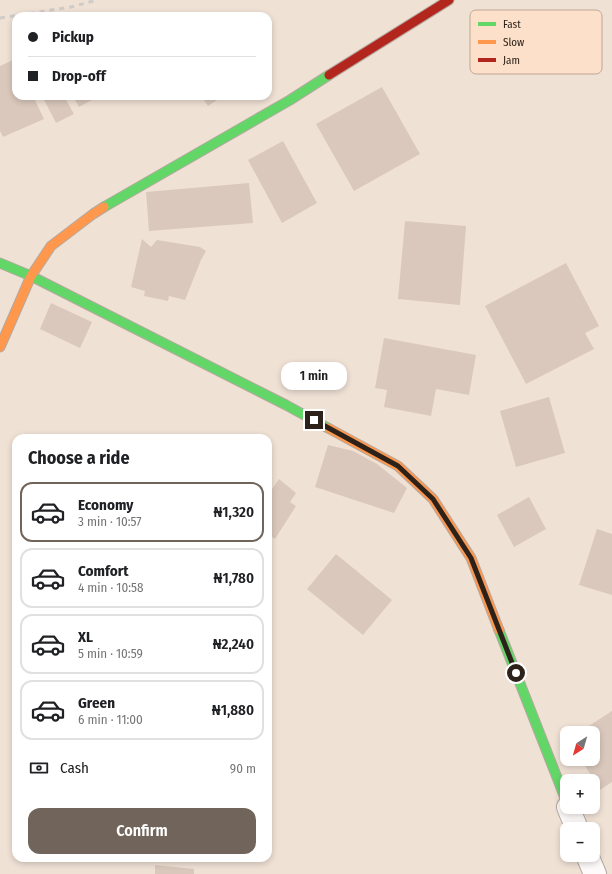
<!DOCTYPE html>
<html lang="en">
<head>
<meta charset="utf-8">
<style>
  body { margin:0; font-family:"Fira Sans Condensed",sans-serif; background:#f6f6f6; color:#202124; height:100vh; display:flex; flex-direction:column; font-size:15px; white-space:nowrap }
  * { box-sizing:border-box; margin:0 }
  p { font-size:13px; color:#757577 }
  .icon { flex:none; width:22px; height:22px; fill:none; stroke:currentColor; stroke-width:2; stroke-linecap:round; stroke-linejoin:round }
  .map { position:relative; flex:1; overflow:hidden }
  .drawer { position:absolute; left:12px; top:434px; width:260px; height:428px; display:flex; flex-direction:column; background:#fff; border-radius:12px; box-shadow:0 2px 6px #0003 }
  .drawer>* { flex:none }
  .hud { position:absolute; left:12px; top:12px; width:260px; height:88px; border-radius:12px; box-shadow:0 2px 6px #0003; display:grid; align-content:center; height:88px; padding:0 16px; background:#fff }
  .needle { width:26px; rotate:217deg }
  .fabs { position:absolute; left:560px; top:726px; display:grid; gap:8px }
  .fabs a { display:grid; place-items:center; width:40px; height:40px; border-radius:8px; background:#fff; box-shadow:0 2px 6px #0003; font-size:20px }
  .end { position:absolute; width:18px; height:18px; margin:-9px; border:5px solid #2c221a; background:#fff; box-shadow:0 0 0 2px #fff }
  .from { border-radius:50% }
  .bubble { position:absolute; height:28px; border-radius:12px; background:#fff; box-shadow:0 2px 6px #0003; font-size:13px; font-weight:600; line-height:28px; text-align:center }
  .hud b { display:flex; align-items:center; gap:14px; height:38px; font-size:15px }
  .hud b+b { border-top:1px solid #e0e0e0 }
  .hud i { width:10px; height:10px; background:#202124 }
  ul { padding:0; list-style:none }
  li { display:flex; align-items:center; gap:12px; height:60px; margin:0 8px 6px; padding:0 8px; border:2px solid #e0e0e0; border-radius:12px }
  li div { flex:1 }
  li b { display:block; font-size:15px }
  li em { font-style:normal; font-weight:600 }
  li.on { border-color:#71655b }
  li>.icon { width:36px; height:36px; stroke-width:1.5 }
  h2 { padding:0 16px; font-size:18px; line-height:48px }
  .pay { display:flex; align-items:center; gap:10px; height:44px; padding:0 16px; font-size:15px }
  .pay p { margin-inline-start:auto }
  .action { display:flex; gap:8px; margin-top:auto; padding:8px 16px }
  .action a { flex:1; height:46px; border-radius:12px; background:#71655b; color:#fff; font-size:16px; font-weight:600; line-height:46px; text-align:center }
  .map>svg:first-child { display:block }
  .building { fill:#dac8bc }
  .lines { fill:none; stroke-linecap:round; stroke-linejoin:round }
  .street-casing { stroke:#b5a9a0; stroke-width:24 }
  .fast-casing { stroke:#b5a9a0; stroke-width:11 }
  .slow-casing { stroke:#b5a9a0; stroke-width:11 }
  .jam-casing { stroke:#b5a9a0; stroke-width:11 }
  .street { stroke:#fdfaf9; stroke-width:22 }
  .fast { stroke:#63d668; stroke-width:9 }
  .slow { stroke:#ff974d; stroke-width:9 }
  .jam { stroke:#b3261e; stroke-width:9 }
  .rail { stroke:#cfcbc7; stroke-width:3; stroke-dasharray:5 5; stroke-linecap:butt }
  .route { stroke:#2c221a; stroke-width:5 }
  .key { fill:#fce0c9; stroke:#bea794; stroke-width:1 }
  .key-label { font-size:11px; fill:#2c221a }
</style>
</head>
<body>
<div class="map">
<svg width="612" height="874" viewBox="0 0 612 874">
  <rect width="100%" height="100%" fill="#f0e1d5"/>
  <path class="building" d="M15 59 16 96H33L44 119 3 137 0 131V66Z
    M382 87 420 154 354 191 316 124Z
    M42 96H64L74 114 56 123Z
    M73 96H99L79 107Z
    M201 96H223L208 106Z
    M283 141 317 203 282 223 248 160Z
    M249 183 253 223 149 231 146 192Z
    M405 221 466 226 460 305 398 299Z
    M142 239 151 247 157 240 200 247 206 251 201 260 185 300 169 296 168 301 144 296 145 291 131 287Z
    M566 263 599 326 585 333 594 349 526 384 485 306Z
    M51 303 92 322 80 348 40 329Z
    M384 338 476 355 469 395 436 389 431 416 384 407 387 390 375 388Z
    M549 397 565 453 516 467 500 411Z
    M328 445 353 451 377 464 407 488 394 513 315 487Z
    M279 479 296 493 290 502 296 506 275 539 268 534V495Z
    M529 497 546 529 514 547 497 515Z
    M597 529 612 534V595L579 585Z
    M336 554 392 600 363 635 307 589Z
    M612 711V782L600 790 581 759H593V733H578Z
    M155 865 194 869V874H155Z"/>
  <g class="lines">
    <g class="street-casing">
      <path id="street" d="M568 807 577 829
        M587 855 595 874"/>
    </g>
    <g class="fast-casing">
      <path id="fast" d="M104 207 290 100 329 75
        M0 263 31 276 286 405 328 428
        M499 630 567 803"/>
    </g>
    <g class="slow-casing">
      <path id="slow" d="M0 347 31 276 51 246 93 214 104 207
        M328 428 398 466 433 499 471 558 499 630"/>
    </g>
    <g class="jam-casing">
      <path id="jam" d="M329 75 449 0"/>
    </g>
    <use href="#street" class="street"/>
    <use href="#fast" class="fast"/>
    <use href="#slow" class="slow"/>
    <use href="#jam" class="jam"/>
    <path class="rail" d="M0 18 71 7 97 0"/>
  </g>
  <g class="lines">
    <path class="route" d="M314 420 398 466 433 499 471 558 516 673"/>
  </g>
  <rect x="470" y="10" width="132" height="64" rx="6" class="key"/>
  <rect x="478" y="22" width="18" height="4" fill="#63d668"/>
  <rect x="478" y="40" width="18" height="4" fill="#ff974d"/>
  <rect x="478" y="58" width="18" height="4" fill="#b3261e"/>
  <g class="key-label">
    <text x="503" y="28">Fast</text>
    <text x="503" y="46">Slow</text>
    <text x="503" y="64">Jam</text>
  </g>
</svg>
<div class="fabs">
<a><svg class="needle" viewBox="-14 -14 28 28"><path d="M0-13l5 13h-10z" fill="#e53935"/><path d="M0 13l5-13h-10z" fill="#757577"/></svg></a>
<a>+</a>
<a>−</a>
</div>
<i class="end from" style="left:516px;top:673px"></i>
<i class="end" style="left:314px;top:420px"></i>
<div class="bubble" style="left:281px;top:362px;width:66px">1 min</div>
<div class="hud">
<b><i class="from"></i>Pickup</b>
<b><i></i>Drop-off</b>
</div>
<section class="drawer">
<h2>Choose a ride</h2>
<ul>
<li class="on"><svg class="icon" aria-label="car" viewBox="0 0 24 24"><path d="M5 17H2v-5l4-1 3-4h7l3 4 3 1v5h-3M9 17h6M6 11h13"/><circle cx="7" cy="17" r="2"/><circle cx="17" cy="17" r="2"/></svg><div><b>Economy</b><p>3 min · 10:57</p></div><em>₦1,320</em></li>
<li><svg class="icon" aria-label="car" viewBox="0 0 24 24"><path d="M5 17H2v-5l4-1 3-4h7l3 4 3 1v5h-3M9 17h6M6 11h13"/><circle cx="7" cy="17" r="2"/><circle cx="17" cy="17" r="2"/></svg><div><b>Comfort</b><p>4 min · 10:58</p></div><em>₦1,780</em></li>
<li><svg class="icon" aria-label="car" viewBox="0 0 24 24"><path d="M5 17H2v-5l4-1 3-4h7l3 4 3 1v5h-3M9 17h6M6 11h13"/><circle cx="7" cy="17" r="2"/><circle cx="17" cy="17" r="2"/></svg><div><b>XL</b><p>5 min · 10:59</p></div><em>₦2,240</em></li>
<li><svg class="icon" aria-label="car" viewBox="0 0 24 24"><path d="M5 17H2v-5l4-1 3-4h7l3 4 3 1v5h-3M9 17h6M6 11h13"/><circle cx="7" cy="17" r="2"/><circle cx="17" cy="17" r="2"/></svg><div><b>Green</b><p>6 min · 11:00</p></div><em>₦1,880</em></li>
</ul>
<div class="pay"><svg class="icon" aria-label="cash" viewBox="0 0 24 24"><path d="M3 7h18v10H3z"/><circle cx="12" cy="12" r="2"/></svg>Cash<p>90 m</p></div>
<div class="action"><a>Confirm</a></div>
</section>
</div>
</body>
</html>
